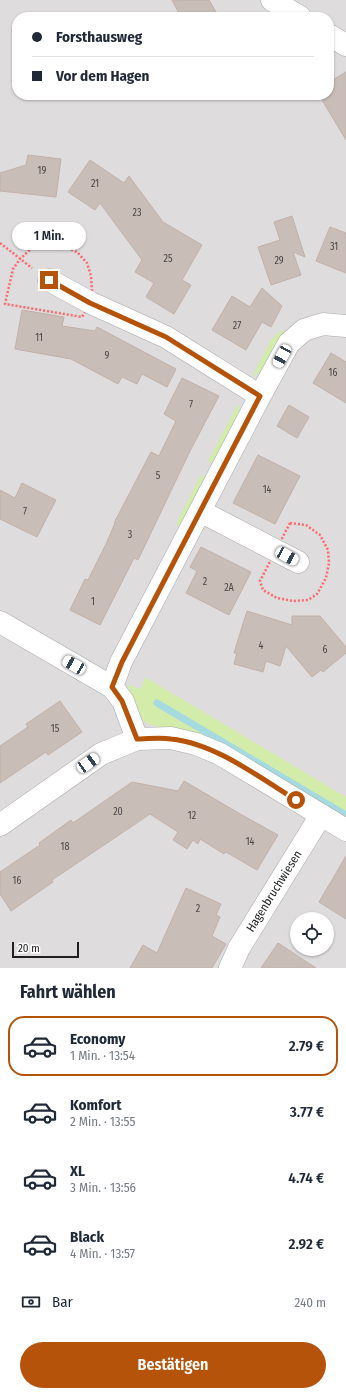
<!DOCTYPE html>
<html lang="de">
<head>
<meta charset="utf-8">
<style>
  body { margin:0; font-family:"Fira Sans Condensed",sans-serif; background:#f2f2f3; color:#1f2937; height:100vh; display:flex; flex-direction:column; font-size:15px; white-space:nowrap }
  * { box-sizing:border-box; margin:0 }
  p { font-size:13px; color:#747a83 }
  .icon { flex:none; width:22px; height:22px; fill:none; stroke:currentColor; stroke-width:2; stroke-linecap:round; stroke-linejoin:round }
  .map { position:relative; height:968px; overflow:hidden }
  .panel { display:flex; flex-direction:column; background:#fff; flex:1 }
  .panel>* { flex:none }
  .banner { position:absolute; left:12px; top:12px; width:322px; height:88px; border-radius:16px; box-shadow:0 1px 3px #0004; display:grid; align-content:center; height:88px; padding:0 20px; background:#fff }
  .buttons { position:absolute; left:290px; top:912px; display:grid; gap:8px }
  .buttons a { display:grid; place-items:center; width:44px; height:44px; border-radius:50%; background:#fff; box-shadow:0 1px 3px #0004; font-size:20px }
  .scale { position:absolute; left:12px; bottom:10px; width:67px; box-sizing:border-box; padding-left:4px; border:2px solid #202020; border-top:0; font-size:11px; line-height:14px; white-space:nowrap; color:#202020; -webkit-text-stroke:3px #fff; paint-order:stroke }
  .end { position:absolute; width:18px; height:18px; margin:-9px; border:5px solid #b45309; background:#fff; box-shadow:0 0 0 2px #fff }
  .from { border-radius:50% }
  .bubble { position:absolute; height:28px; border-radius:14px; background:#fff; box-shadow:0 1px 3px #0004; font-size:13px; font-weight:600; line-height:28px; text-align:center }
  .car { position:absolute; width:12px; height:24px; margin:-12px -6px; border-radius:5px; box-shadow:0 0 3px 1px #0007; background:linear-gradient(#fff 24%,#345 0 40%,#fff 0 76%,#345 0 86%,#fff 0) }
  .banner b { display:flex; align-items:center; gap:14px; height:38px; font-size:15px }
  .banner b+b { border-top:1px solid #e0e1e3 }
  .banner i { width:10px; height:10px; background:#1f2937 }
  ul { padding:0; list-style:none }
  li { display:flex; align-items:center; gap:12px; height:60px; margin:0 8px 6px; padding:0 12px; border:2px solid transparent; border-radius:16px }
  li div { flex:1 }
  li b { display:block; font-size:15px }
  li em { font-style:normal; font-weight:600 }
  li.selected { border-color:#b45309 }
  li>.icon { width:36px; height:36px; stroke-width:1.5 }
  h2 { padding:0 20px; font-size:18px; line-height:48px }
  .pay { display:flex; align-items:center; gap:10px; height:44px; padding:0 20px; font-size:15px }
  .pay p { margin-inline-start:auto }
  .action { display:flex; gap:8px; margin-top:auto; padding:8px 20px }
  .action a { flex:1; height:46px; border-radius:24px; background:#b45309; color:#fff; font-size:16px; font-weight:600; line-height:46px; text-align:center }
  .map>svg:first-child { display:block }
  .residential { fill:#dedcdd; fill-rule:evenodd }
  .grass { fill:#d3ecaa }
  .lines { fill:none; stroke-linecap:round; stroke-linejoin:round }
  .stream { stroke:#a4dae0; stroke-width:7 }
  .building { fill:#c9bdb8; stroke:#c3b0a7 }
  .street-casing { stroke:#a7a7a7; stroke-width:23 }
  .path { stroke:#ff686c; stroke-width:2.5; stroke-dasharray:2 2; stroke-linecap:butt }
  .street { stroke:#fff; stroke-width:22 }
  .route { stroke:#b45309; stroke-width:5 }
  .labels { text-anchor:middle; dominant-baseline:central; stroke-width:4; stroke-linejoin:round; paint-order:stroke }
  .number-label { font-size:10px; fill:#4a4746 }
  .street-label { font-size:12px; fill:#202020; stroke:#fff }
</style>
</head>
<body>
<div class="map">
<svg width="346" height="968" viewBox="0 0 346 968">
  <rect width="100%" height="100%" fill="#f1ebe5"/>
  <path class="residential" d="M0 0H346V968H0ZM17 17H329V95H17ZM297 919H327V949H297Z"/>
  <path class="grass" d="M281 330 285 334 277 341 261 371 252 377 271 340Z
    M238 404 240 411 213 464 208 461Z
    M201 475 206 477 181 526 176 524Z
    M145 677 346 797V821L171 728C163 727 153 727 146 722 137 716 131 695 128 685L141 689Z"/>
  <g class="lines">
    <path class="stream" d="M157 703 346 815"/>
  </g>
  <path class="building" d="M172 0H209L219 17H181Z
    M346 72V140L319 95H329V82Z
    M28 155 61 159 56 197 0 191V173L26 165Z
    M90 160 124 183 129 176 163 222 202 245 182 280 191 285 174 314 146 297 154 283 135 272 142 260 100 203 95 210 68 192Z
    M292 216 305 257 293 252 301 275 271 285 258 247 280 240 274 222Z
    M330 227 346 233V273L316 261Z
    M262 288 282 306 271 327 262 322 246 350 212 330 232 296 250 307Z
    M22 310 64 317 62 326 95 331 97 327 176 369 167 387 142 374 137 384 122 377 118 384 71 359 15 349Z
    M331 353 346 362V403L313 383Z
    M182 378 219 396 190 451 138 560 134 558 100 625 70 610 85 579 88 580 106 544 115 523H114L151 452 159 456 176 421 164 414Z
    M289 405 309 417 297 438 277 426Z
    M258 455 300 476 275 524 233 503Z
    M22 483 56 500 37 537 0 519V490L15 498Z
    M201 547 251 572 229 615 186 593 197 571 190 567Z
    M247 611 292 625V616H320L346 647V653L323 672 321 670 312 677 286 646 280 666 266 661 263 672 234 664 237 653H234Z
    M60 701 82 732 48 755 46 752 0 783V746L28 727 26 724Z
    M184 781 242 815 278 835 257 870 226 852 224 854 200 839 198 844 193 840 187 849 173 840 178 832 150 814 52 880 53 882 11 911 0 894V872L40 845 39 843 71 820 73 823 132 782 178 791Z
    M346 856V919L319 902Z
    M186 888 221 904 216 915 220 917 212 936 226 944 212 968H130L143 945 157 953Z
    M278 943 316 968H261Z"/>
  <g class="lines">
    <g class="street-casing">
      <path id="street" d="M272 0 300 17
        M329 35 346 45
        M49 280 91 303 166 337 260 396
        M200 511 298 562
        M0 622 112 687 123 701 137 739
        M112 687 121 662 260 396 289 343 304 330 323 324 346 326
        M0 825 101 754 137 739 171 738 196 744 220 754 346 830
        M230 968 239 948 321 815"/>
    </g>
    <path class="path" d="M0 243 32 268
      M48 244 63 246 77 252 87 263 91 276 92 291 91 303 82 317 5 304 13 269 20 259 33 247Z
      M290 523 306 525 320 535 328 550 329 563 326 578 317 594 308 600 293 601 277 598 263 590 260 581Z"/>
    <use href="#street" class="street"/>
  </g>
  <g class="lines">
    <path class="route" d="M49 280 90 303 166 337 260 396 122 662 112 687 122 701 137 739C148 739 160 737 171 739 214 743 259 777 296 800"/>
  </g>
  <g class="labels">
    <g class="number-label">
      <text x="42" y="171">19</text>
      <text x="95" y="184">21</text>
      <text x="137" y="213">23</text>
      <text x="334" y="247">31</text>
      <text x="168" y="259">25</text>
      <text x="279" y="261">29</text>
      <text x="237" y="326">27</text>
      <text x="39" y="338">11</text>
      <text x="107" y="356">9</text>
      <text x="333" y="373">16</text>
      <text x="191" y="405">7</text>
      <text x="158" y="476">5</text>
      <text x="267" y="490">14</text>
      <text x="25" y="512">7</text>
      <text x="130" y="535">3</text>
      <text x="205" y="582">2</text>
      <text x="229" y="588">2A</text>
      <text x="93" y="602">1</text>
      <text x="261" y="646">4</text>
      <text x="325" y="650">6</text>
      <text x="55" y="729">15</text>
      <text x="118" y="812">20</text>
      <text x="192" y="816">12</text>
      <text x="250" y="842">14</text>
      <text x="65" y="847">18</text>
      <text x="17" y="881">16</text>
      <text x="198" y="909">2</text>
    </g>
    <g class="street-label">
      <text transform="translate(274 891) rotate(-58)">Hagenbruchwiesen</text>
    </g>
  </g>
</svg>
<div class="buttons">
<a><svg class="icon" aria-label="locate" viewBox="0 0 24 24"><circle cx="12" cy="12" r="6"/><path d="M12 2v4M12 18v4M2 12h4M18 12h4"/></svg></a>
</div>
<div class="scale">20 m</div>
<i class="end from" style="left:296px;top:800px"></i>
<i class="end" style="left:49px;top:280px"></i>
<div class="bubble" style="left:12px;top:222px;width:74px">1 Min.</div>
<i class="car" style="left:282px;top:356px;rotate:209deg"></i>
<i class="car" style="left:287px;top:556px;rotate:119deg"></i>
<i class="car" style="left:74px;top:665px;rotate:300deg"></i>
<i class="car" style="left:88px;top:763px;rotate:55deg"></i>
<div class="banner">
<b><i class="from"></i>Forsthausweg</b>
<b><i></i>Vor dem Hagen</b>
</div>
</div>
<section class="panel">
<h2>Fahrt wählen</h2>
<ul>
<li class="selected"><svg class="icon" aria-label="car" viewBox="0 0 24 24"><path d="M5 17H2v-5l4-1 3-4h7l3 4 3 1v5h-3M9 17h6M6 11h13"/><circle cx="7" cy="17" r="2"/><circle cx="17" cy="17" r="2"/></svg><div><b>Economy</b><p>1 Min. · 13:54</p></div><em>2.79 €</em></li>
<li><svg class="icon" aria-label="car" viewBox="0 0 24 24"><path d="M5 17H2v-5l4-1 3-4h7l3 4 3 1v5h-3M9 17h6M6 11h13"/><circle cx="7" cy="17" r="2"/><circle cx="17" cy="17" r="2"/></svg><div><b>Komfort</b><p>2 Min. · 13:55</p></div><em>3.77 €</em></li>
<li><svg class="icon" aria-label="car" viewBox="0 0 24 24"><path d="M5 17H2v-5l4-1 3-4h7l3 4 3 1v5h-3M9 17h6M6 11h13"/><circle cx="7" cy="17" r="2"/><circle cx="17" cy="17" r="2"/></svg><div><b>XL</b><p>3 Min. · 13:56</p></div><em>4.74 €</em></li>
<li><svg class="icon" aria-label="car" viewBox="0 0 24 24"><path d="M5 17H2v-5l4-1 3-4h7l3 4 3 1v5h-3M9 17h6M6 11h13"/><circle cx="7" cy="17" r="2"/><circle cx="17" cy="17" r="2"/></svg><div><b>Black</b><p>4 Min. · 13:57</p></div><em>2.92 €</em></li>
</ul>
<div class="pay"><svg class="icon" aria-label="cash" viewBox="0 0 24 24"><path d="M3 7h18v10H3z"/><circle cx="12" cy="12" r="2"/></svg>Bar<p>240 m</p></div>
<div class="action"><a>Bestätigen</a></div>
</section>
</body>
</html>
